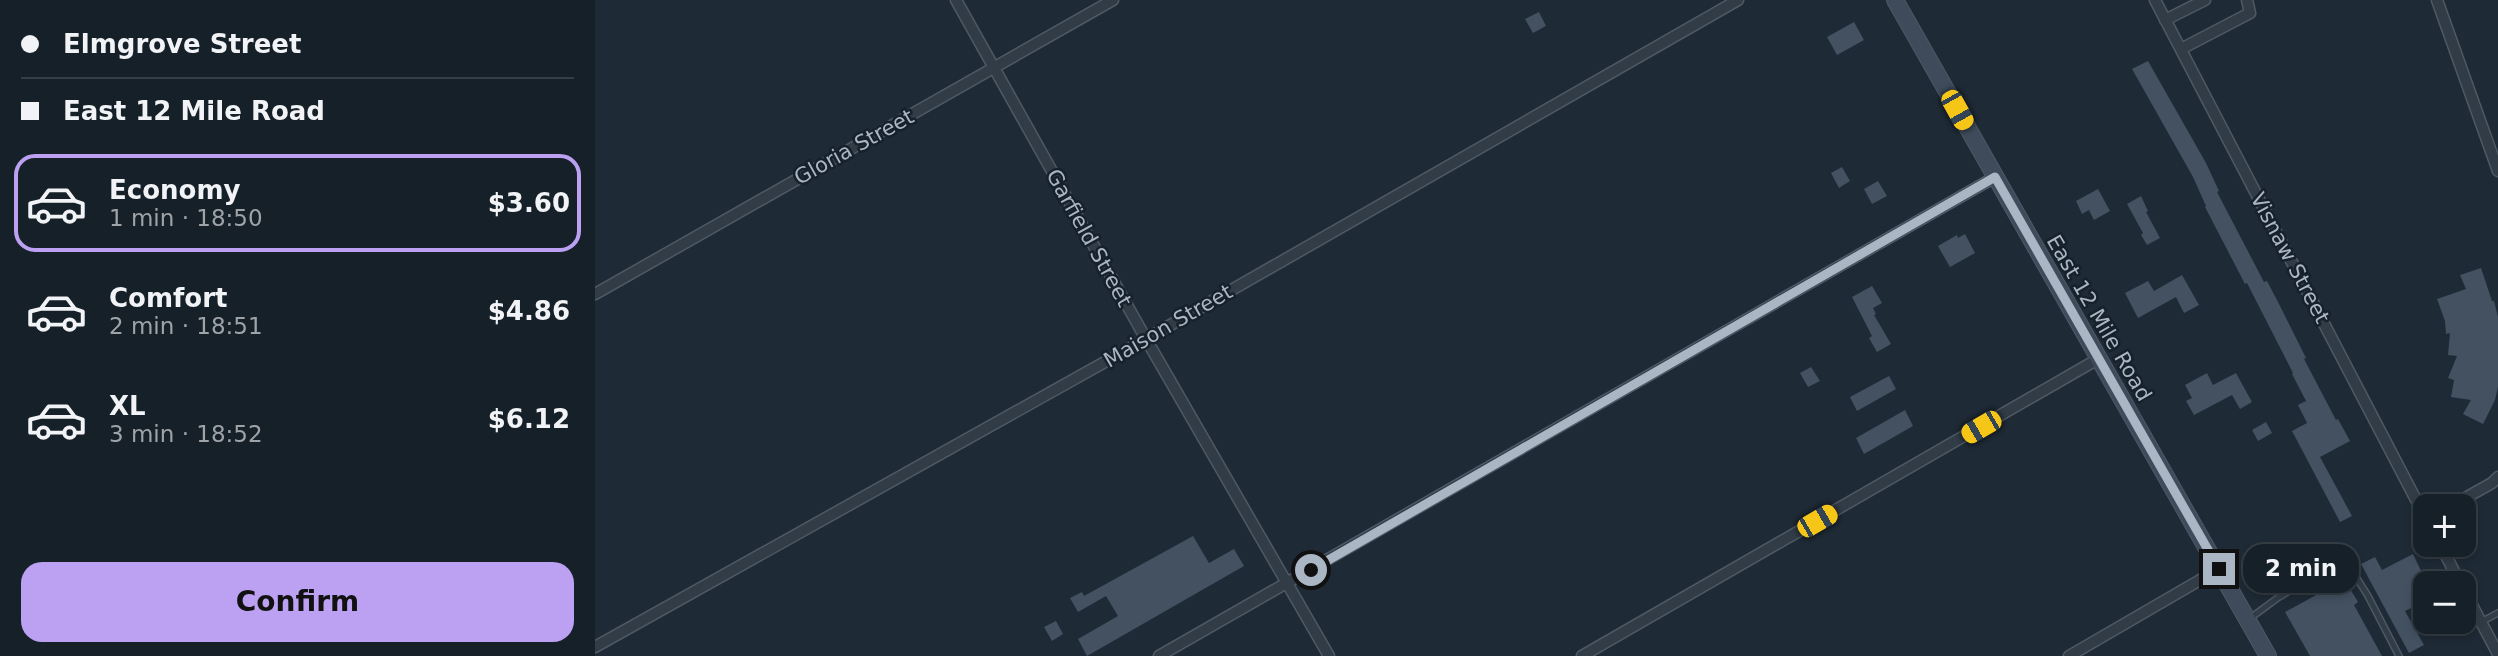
<!DOCTYPE html>
<html lang="en">
<head>
<meta charset="utf-8">
<style>
  body { margin:0; font-family:"DejaVu Sans",sans-serif; background:#232d34; color:#f1f3f6; height:100vh; display:flex; flex-direction:column; font-size:26px; white-space:nowrap }
  * { box-sizing:border-box; margin:0 }
  p { font-size:23px; color:#9ea3a8 }
  .icon { flex:none; width:38px; height:38px; fill:none; stroke:currentColor; stroke-width:2; stroke-linecap:round; stroke-linejoin:round }
  .map { position:relative; flex:1; overflow:hidden }
  .side { display:flex; flex-direction:column; background:#162028; width:595px }
  .side>* { flex:none }
  .top-card { display:grid; align-content:center; height:154px; padding:0 21px; background:#162028 }
  .tools { position:absolute; left:1818px; top:494px; display:grid; gap:14px }
  .tools a { display:grid; place-items:center; width:63px; height:63px; border-radius:14px; background:#162028; box-shadow:0 4px 10px #0003,0 0 0 2px #353e45; font-size:35px }
  .end { position:absolute; width:32px; height:32px; margin:-16px; border:9px solid #aab6c4; background:#111; box-shadow:0 0 0 4px #111 }
  .from { border-radius:50% }
  .bubble { position:absolute; height:49px; border-radius:21px; background:#162028; box-shadow:0 4px 10px #0003,0 0 0 2px #353e45; font-size:23px; font-weight:700; line-height:49px; text-align:center }
  .car { position:absolute; width:21px; height:42px; margin:-21px -10px; border-radius:9px; box-shadow:0 0 5px 2px #0007; background:linear-gradient(#f5c518 24%,#345 0 40%,#f5c518 0 76%,#345 0 86%,#f5c518 0) }
  .top-card b { display:flex; align-items:center; gap:24px; height:66px; font-size:26px }
  .top-card b+b { border-top:2px solid #353e45 }
  .top-card i { width:18px; height:18px; background:#f1f3f6 }
  ul { padding:0; list-style:none }
  li { display:flex; align-items:center; gap:21px; height:98px; margin:0 14px 10px; padding:0 7px; border:4px solid transparent; border-radius:21px }
  li div { flex:1 }
  li b { display:block; font-size:26px }
  li em { font-style:normal; font-weight:700 }
  li.on { border-color:#bca0f2 }
  li>.icon { width:63px; height:63px; stroke-width:1.5 }
  .cta { display:flex; gap:14px; margin-top:auto; padding:14px 21px }
  .cta a { flex:1; height:80px; border-radius:21px; background:#bca0f2; color:#111; font-size:28px; font-weight:700; line-height:80px; text-align:center }
  main { display:flex; flex:1; min-height:0 }
  .map>svg:first-child { display:block }
  .building { fill:#435161 }
  .lines { fill:none; stroke-linecap:round; stroke-linejoin:round }
  .service-casing { stroke:#4e5965; stroke-width:8 }
  .minor-casing { stroke:#4e5965; stroke-width:13 }
  .secondary-casing { stroke:#4e5965; stroke-width:18 }
  .service { stroke:#313c47; stroke-width:5 }
  .minor { stroke:#313c47; stroke-width:10 }
  .secondary { stroke:#3f4b5a; stroke-width:16 }
  .route { stroke:#aab6c4; stroke-width:9 }
  .labels { text-anchor:middle; dominant-baseline:central; stroke-width:5; stroke-linejoin:round; paint-order:stroke }
  .street-label { font-size:21px; fill:#aab6c4; stroke:#17212b }
</style>
</head>
<body>
<main>
<section class="side">
<div class="top-card">
<b><i class="from"></i>Elmgrove Street</b>
<b><i></i>East 12 Mile Road</b>
</div>
<ul>
<li class="on"><svg class="icon" aria-label="car" viewBox="0 0 24 24"><path d="M5 17H2v-5l4-1 3-4h7l3 4 3 1v5h-3M9 17h6M6 11h13"/><circle cx="7" cy="17" r="2"/><circle cx="17" cy="17" r="2"/></svg><div><b>Economy</b><p>1 min · 18:50</p></div><em>$3.60</em></li>
<li><svg class="icon" aria-label="car" viewBox="0 0 24 24"><path d="M5 17H2v-5l4-1 3-4h7l3 4 3 1v5h-3M9 17h6M6 11h13"/><circle cx="7" cy="17" r="2"/><circle cx="17" cy="17" r="2"/></svg><div><b>Comfort</b><p>2 min · 18:51</p></div><em>$4.86</em></li>
<li><svg class="icon" aria-label="car" viewBox="0 0 24 24"><path d="M5 17H2v-5l4-1 3-4h7l3 4 3 1v5h-3M9 17h6M6 11h13"/><circle cx="7" cy="17" r="2"/><circle cx="17" cy="17" r="2"/></svg><div><b>XL</b><p>3 min · 18:52</p></div><em>$6.12</em></li>
</ul>
<div class="cta"><a>Confirm</a></div>
</section>
<div class="map">
<svg width="1903" height="656" viewBox="0 0 1903 656">
  <rect width="100%" height="100%" fill="#1e2a36"/>
  <path class="building" d="M944 12 951 26 938 33 930 19Z
    M1259 22 1269 40 1242 55 1232 37Z
    M1553 61 1611 163 1624 191 1622 192 1669 282 1672 281 1683 302 1711 358 1709 359 1741 420 1743 419 1755 441 1725 457 1757 516 1745 522 1697 431 1712 423 1703 405 1711 401 1697 374 1698 373 1652 283 1650 284 1610 207 1611 206 1598 177 1537 69Z
    M1247 167 1255 181 1244 188 1236 173Z
    M1283 181 1292 196 1277 204 1269 189Z
    M1503 189 1515 211 1499 220 1494 210 1487 214 1481 201Z
    M1546 196 1553 211 1551 212 1565 238 1552 245 1546 235 1548 233 1532 204Z
    M1370 234 1380 253 1355 267 1343 246 1362 235 1363 238Z
    M1886 268 1897 301H1899L1903 317V387L1900 400 1888 424 1868 414 1876 400 1856 397 1859 380 1853 378 1862 356 1853 355 1855 333 1851 334 1850 321 1842 299 1871 289 1865 275Z
    M1587 275 1604 305 1589 313 1581 297 1543 318 1530 293 1553 281 1559 291Z
    M1277 286 1287 303 1278 308 1281 314 1279 315 1296 344 1282 352 1274 338 1277 336 1257 297Z
    M1216 367 1225 381 1213 387 1205 373Z
    M1612 373 1618 385 1641 373 1657 402 1645 409 1637 395 1599 415 1591 401 1597 398 1590 385Z
    M1294 376 1301 389 1262 411 1255 397Z
    M1310 410 1318 426 1269 454 1261 438Z
    M1671 422 1677 433 1663 441 1657 430Z
    M598 536 614 563 639 549 649 566 492 656 483 639 523 616 511 596 483 612 475 598 487 592 489 596Z
    M1818 554 1830 579V601L1810 611 1829 645 1814 653 1766 564 1780 557 1787 570Z
    M1745 582 1749 590 1754 587 1763 602 1759 605 1787 656H1715L1690 612Z
    M461 621 468 634 457 641 449 627Z"/>
  <g class="lines">
    <g class="service-casing">
      <path id="service" d="M1654 619 1684 597 1741 564H1753L1773 596 1804 656
        M1886 622 1903 613"/>
    </g>
    <g class="minor-casing">
      <path id="minor" d="M361 0 551 339 734 656
        M1560 0 1830 517
        M1842 0 1903 171
        M1570 20 1610 0
        M1586 49 1655 13 1652 0
        M0 294 518 0
        M1856 506 1897 483 1903 477
        M1845 544 1865 583
        M1869 590 1903 654
        M0 647 551 339 1143 0
        M564 656 1400 177
        M987 656 1503 359
        M1474 656 1624 569"/>
    </g>
    <g class="secondary-casing">
      <path id="secondary" d="M1300 0 1673 656"/>
    </g>
    <use href="#service" class="service"/>
    <use href="#minor" class="minor"/>
    <use href="#secondary" class="secondary"/>
  </g>
  <g class="lines">
    <path class="route" d="M716 570 1400 177 1624 569"/>
  </g>
  <g class="labels">
    <g class="street-label">
      <text transform="translate(259 147) rotate(-29)">Gloria Street</text>
      <text transform="translate(494 238) rotate(61)">Garfield Street</text>
      <text transform="translate(1695 258) rotate(62)">Visnaw Street</text>
      <text transform="translate(1504 318) rotate(60)">East 12 Mile Road</text>
      <text transform="translate(573 326) rotate(-30)">Maison Street</text>
    </g>
  </g>
</svg>
<div class="tools">
<a>+</a>
<a>−</a>
</div>
<i class="end from" style="left:716px;top:570px"></i>
<i class="end" style="left:1624px;top:569px"></i>
<div class="bubble" style="left:1648px;top:544px;width:116px">2 min</div>
<i class="car" style="left:1362px;top:110px;rotate:151deg"></i>
<i class="car" style="left:1386px;top:427px;rotate:240deg"></i>
<i class="car" style="left:1222px;top:521px;rotate:60deg"></i>
</div>
</main>
</body>
</html>
